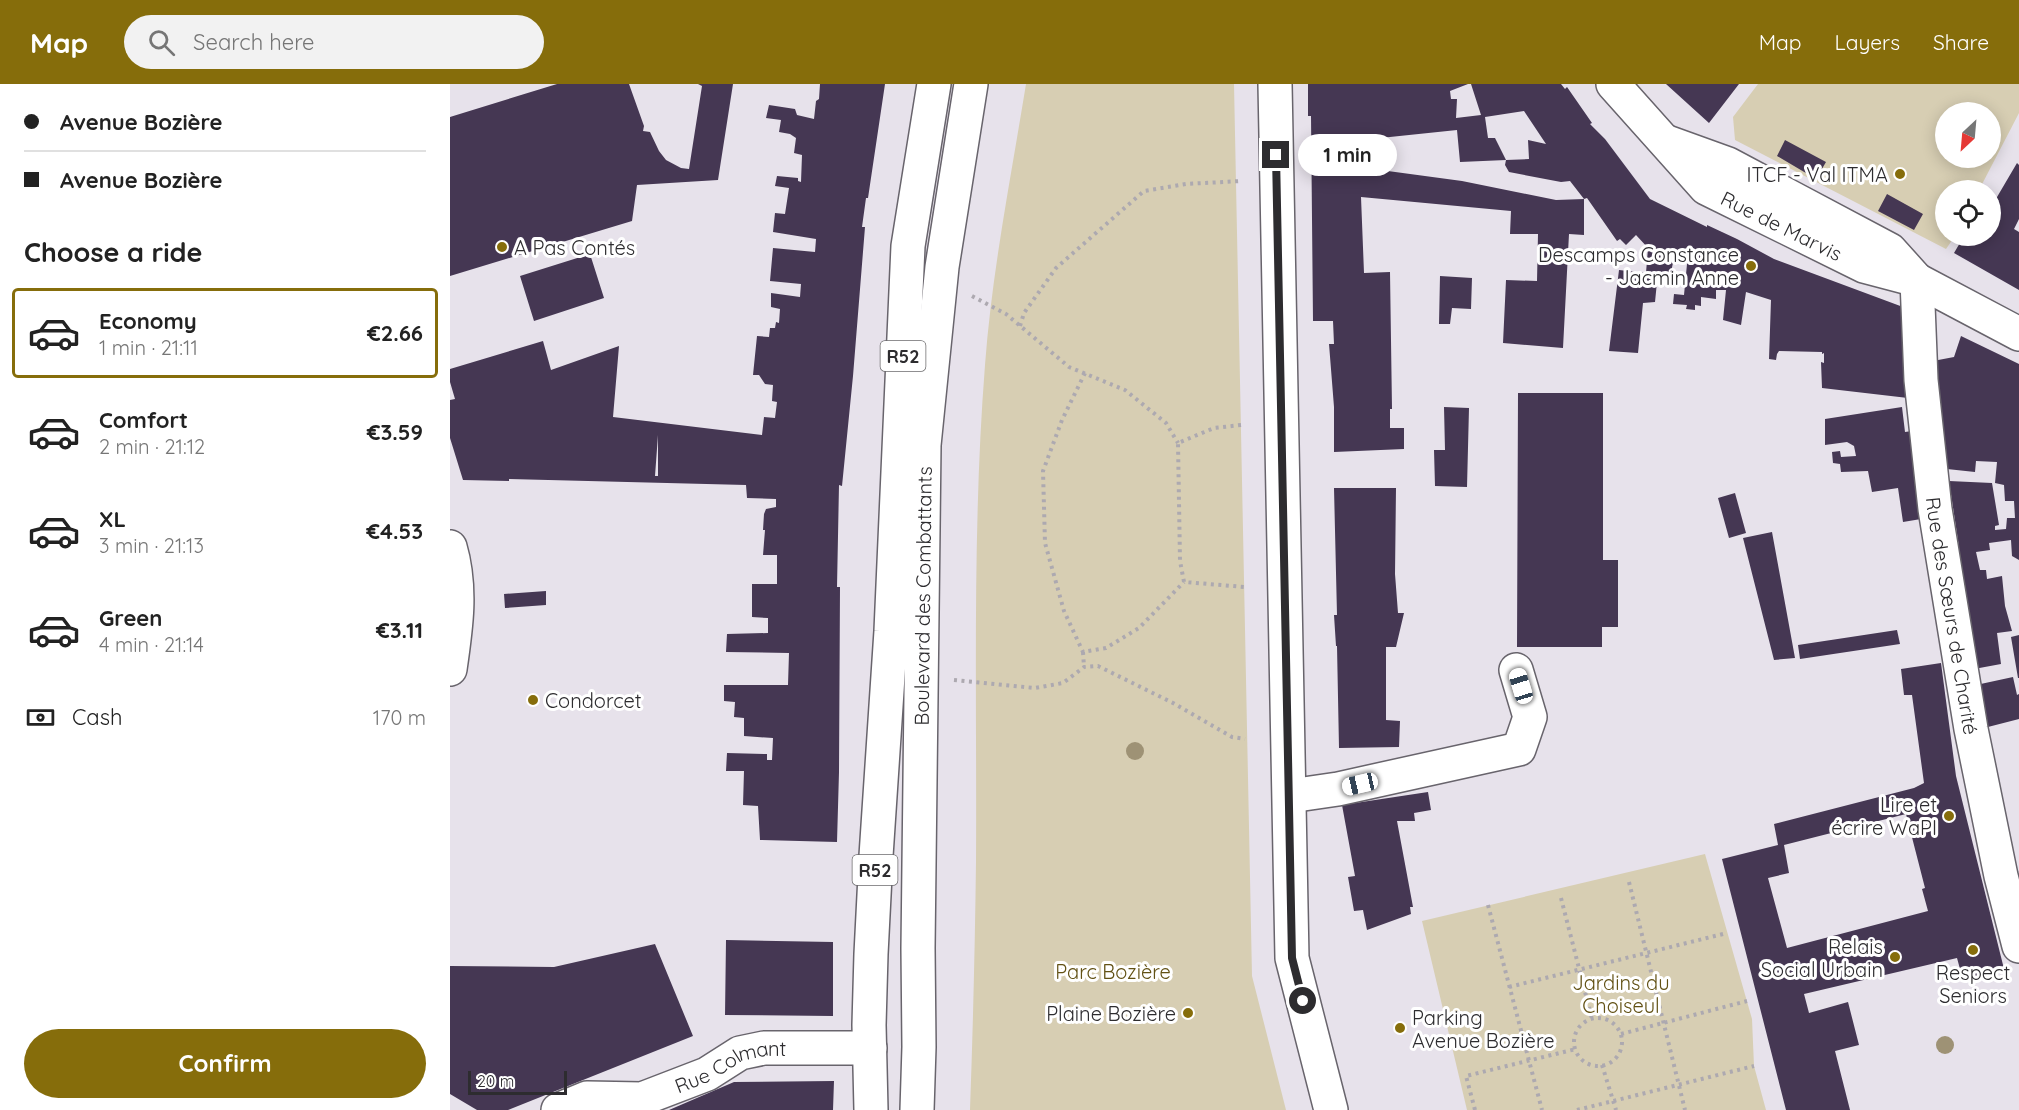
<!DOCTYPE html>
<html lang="en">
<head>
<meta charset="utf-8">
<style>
  body { margin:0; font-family:Quicksand,sans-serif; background:#f2f2f2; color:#222; height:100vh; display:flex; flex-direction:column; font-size:22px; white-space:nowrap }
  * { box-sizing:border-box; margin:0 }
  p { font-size:20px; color:#767676 }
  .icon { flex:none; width:33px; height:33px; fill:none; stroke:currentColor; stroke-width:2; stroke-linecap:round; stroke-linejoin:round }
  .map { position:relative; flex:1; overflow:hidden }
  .sheet { display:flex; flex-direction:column; background:#fff; width:450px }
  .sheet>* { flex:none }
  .banner { display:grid; align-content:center; height:132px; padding:0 24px; background:#fff }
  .needle { width:39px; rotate:206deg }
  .buttons { position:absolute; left:1485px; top:18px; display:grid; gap:12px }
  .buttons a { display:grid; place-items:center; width:66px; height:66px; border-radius:50%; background:#fff; box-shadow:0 3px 15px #0003; font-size:30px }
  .scale { position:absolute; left:18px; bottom:15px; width:99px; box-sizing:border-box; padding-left:6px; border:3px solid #2d2c2f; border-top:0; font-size:16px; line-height:21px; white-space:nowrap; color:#2d2c2f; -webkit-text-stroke:4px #fff; paint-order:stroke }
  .end { position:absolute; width:27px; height:27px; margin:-14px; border:8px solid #2d2c2f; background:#fff; box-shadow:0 0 0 3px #fff }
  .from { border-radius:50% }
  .bubble { position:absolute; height:42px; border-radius:21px; background:#fff; box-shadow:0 3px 15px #0003; font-size:20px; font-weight:700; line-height:42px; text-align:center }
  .car { position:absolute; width:18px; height:36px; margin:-18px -9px; border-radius:8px; box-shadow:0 0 4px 2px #0007; background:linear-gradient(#fff 24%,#345 0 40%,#fff 0 76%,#345 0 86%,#fff 0) }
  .banner b { display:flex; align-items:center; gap:21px; height:57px; font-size:22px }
  .banner b+b { border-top:2px solid #e0e0e0 }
  .banner i { width:15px; height:15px; background:#222 }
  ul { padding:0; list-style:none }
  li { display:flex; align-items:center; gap:18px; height:90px; margin:0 12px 9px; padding:0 12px; border:3px solid transparent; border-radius:6px }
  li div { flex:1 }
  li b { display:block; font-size:22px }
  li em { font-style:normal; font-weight:700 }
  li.current { border-color:#866d0b }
  li>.icon { width:54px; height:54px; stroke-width:1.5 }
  h2 { padding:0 24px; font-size:27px; line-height:72px }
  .pay { display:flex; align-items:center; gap:15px; height:66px; padding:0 24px; font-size:22px }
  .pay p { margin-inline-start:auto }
  .action { display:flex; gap:12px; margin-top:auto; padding:12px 24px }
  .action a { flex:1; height:69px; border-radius:36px; background:#866d0b; color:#fff; font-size:24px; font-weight:700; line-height:69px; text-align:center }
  header { display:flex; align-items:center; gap:36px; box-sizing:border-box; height:84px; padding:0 30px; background:#866d0b; color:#fff }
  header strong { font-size:28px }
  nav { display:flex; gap:33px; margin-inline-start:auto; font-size:21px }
  .search { width:420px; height:54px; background:#f2f2f2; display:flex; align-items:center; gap:15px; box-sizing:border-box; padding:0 21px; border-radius:33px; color:#767676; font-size:22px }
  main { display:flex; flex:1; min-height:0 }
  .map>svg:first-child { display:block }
  .green { fill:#d7ceb3; fill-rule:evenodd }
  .building { fill:#453753; fill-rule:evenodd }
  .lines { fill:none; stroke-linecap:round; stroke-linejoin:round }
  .minor-casing { stroke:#68646c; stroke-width:36 }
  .major-casing { stroke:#68646c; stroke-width:36 }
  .path { stroke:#ada9b0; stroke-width:4; stroke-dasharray:3 4.5; stroke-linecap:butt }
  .minor { stroke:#fff; stroke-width:33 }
  .major { stroke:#fff; stroke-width:33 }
  .tree { fill:#9e9275 }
  .route { stroke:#2d2c2f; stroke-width:8 }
  .poi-dot { fill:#866d0b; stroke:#fff; stroke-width:2 }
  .labels { text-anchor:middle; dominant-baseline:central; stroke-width:6; stroke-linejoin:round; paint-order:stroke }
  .shield { fill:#fff; stroke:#6c6b6d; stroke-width:1.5 }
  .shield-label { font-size:18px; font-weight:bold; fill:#2d2c2f }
  .poi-label { font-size:20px; fill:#2d2c2f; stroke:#fff; text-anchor:end }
  .street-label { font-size:20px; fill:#2d2c2f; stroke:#fff }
  .park-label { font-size:20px; fill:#625114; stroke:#fff }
</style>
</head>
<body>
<header>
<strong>Map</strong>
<div class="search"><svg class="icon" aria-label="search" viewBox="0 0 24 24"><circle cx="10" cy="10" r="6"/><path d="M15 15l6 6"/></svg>Search here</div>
<nav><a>Map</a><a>Layers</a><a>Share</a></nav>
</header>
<main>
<section class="sheet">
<div class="banner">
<b><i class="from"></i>Avenue Bozière</b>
<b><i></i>Avenue Bozière</b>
</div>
<h2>Choose a ride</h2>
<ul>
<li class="current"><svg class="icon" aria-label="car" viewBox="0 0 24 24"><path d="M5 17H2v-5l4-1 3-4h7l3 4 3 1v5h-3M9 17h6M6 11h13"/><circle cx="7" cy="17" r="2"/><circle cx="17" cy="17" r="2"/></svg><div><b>Economy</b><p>1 min · 21:11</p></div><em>€2.66</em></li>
<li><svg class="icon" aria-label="car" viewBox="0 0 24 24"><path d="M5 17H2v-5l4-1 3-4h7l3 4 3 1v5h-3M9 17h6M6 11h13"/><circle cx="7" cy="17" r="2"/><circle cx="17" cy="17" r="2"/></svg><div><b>Comfort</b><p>2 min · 21:12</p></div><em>€3.59</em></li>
<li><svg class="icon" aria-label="car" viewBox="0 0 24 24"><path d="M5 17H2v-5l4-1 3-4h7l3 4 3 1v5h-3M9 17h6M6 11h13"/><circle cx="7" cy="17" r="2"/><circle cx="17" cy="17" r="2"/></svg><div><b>XL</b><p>3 min · 21:13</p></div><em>€4.53</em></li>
<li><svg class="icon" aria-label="car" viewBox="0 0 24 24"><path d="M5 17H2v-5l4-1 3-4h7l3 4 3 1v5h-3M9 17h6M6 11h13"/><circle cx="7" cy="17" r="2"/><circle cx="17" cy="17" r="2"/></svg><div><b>Green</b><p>4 min · 21:14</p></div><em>€3.11</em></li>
</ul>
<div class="pay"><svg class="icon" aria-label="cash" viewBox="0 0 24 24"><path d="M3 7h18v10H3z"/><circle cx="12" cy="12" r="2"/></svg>Cash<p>170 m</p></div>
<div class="action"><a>Confirm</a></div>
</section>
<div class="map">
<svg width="1569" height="1026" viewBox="0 0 1569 1026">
  <rect width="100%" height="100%" fill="#e7e2eb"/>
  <path class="green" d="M576 0H784L802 892 836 1026H520C523 943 525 860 526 778 527 612 522 447 535 281 542 187 561 93 576 0Z
    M1308 0H1569V29L1529 106H1496V152H1505L1496 165 1285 56 1283 33ZM1496 28H1540V74H1496Z
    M1255 770 1302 935 1304 982 1316 1026H1017L972 837Z"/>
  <path class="building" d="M107 0H179L194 42 193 47 200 48 209 67 216 76 231 84 239 85 252 2 248 0H283L268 96 187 101 182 137 0 192V33Z
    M370 0H435L418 114H416L412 143H415L403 292 392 402 389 401 387 503H390L389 688 387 758 310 756 308 722 293 721 294 687H276L277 669 317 670V676H322L323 654 294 652V634L284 633 285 618 274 617V601H338L339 569 276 568 277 550 318 549V534L302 533V500H327V471H313L315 446H313L314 430 316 425 326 423V415L297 414 296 401 59 395V397L13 396 0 354V316L5 315 0 298V285L93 257 101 286 169 262 163 333 312 351 314 333 325 334 327 318 322 317 323 301 315 300 309 291H303L307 252 319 253 320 244H325L326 238 329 239 330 225 321 223V209L350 213 351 200 320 197 323 164 365 168 366 155 323 148 325 129 335 130 339 104 325 102 327 92 348 94V97L351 98 352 71 344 69 346 54 340 50 329 48 331 36 316 34 319 21 345 25 347 31 364 35 366 17 369 15ZM208 351V392H205Z
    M858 0H1018L1000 7 1001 15H1007L1006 34 1031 31 1021 0H1111L1115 5 1117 3 1142 39 1140 40 1155 55 1200 115 1257 143V141L1287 155 1324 175 1453 223 1458 314 1372 304 1371 278 1374 279V269L1372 270V268L1329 267 1327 270 1326 276 1319 275 1321 216 1296 208 1291 241 1273 236 1276 206H1266V215L1251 213V222L1245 221V226L1236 225 1237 221 1223 220 1224 210 1234 211 1237 180 1224 174 1220 193 1208 188 1205 218 1193 219 1188 269 1159 267 1169 186 1196 189 1198 164 1186 151 1176 161 1170 155 1167 157 1137 114 1134 115 1120 97 1111 98 1059 88 1055 81 1056 76 1079 75 1078 56 1096 60 1074 27 1035 33 1038 54H1045L1056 76 1010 78 1007 46 892 58 923 63V85L1012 97 1106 116 1134 115V151L1119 150 1113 264 1053 259 1056 196 1087 197 1088 150H1060L1061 127 911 113 914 189 940 188 942 325H940V344H954V365L884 368V323L879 260H884L883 237H863L861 32H858Z
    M1216 0H1289L1259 39Z
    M1335 56 1376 78 1366 95 1327 72Z
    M1567 79 1569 81V135L1564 145 1569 148V206L1504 169 1514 152H1540V125Z
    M1437 110 1473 130 1464 146 1428 127Z
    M140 170 154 214 84 237 70 192Z
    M990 192 1022 194 1021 225 1002 224 1000 240H989Z
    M1511 252 1569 280V476L1562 472 1561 456 1539 459 1540 466 1526 468 1530 486H1536L1537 495 1552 492 1555 522 1562 547 1547 549 1551 580 1524 585 1505 464 1509 463 1499 397 1542 399 1549 441 1545 442V446L1556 445 1557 434H1565L1564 417H1555L1554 401 1545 399 1547 378 1526 377 1525 388 1497 385 1483 277 1504 273Z
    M1068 309H1153V476H1168V543H1152V563H1067Z
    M994 323 1019 324 1017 403 985 402 984 366H995Z
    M1452 323 1455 348 1462 347 1471 435 1453 438 1448 404 1422 408 1418 387 1391 388 1390 380 1383 379 1382 368 1390 367 1391 373 1406 372 1404 362 1397 358 1375 361V335Z
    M884 404H946L945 490 948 529H954L946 563H936V636L950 637 949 663 889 664 887 562H886L884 531H887Z
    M1285 409 1296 449 1279 454 1268 414Z
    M1322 448 1345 574 1324 576 1293 454Z
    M96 507V521L55 524 54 510Z
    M1447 546 1450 560 1350 575 1348 561Z
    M1569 551V594H1568L1561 553Z
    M1491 579 1506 692 1554 885 1513 896 1507 874 1354 910 1359 929 1398 918 1409 961 1385 967 1400 1026H1336L1272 775 1328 761 1324 740 1464 704 1474 699 1462 611H1454L1451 585ZM1456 730 1475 804 1472 805 1478 827 1337 864 1318 794 1339 789 1334 761Z
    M1563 593 1567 611 1569 610V635L1534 644 1526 601Z
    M978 708 981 726 964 729 965 737H947L963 823H960L961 830 917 846 913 826 904 827 898 793 905 792 892 721Z
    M276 856 383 858V932L275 931Z
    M205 860 243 952 58 1026H27L0 1010V882L104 883Z
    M384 997 383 1026H219L284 998Z"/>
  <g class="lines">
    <g class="minor-casing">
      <g id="minor">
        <path d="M825 0 842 874 881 1026"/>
        <path id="s1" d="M1163 0 1256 104 1414 182 1467 196 1569 250"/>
        <path d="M1217 58 1278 80 1440 166 1467 196"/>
        <path id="s2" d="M1467 196 1471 296 1485 425 1521 645 1551 792 1569 862"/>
        <path d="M0 463C12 504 6 544 0 585"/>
        <path d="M840 712 888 705 1069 665 1080 633 1066 586"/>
        <path id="s3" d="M108 1026 137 1014 192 1015 257 990 290 969 314 964H420"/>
      </g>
    </g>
    <g class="major-casing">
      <g id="major">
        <path d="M421 1026 419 941 421 870 426 772 441 547 458 162 484 0"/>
        <path id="s4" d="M467 1026 469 963 468 864 474 361 492 183 521 0"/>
      </g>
    </g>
    <path class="path" d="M522 212 556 230 619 283 675 306 716 339 728 359
      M570 242 574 229 606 184 694 107 736 100 791 97
      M635 289 612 336 593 387 595 459 614 527 633 568 656 564 689 544 734 498
      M791 341 764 344 728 359 730 477 734 498 794 503
      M633 568 634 583
      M504 596 585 604 613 599 634 583 648 582 723 619 782 653 795 655
      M1179 798 1235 1026
      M1111 814 1142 935
      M1038 821 1092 1026
      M1059 903 1277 849
      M1124 958a24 24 0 1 1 48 0a24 24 0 1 1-48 0Z
      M1171 950 1297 917
      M1152 981 1166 1026
      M1025 1026 1016 992 1126 965
      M1127 1026 1304 982"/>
    <use href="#minor" class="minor"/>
    <use href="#major" class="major"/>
  </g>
  <g class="tree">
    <circle cx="685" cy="667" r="9"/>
    <circle cx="1495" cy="961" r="9"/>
  </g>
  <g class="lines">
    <path class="route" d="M826 71 842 874 853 917"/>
  </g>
  <g class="poi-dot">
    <circle cx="1450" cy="90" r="6"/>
    <circle cx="52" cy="163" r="6"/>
    <circle cx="1301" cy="182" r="6"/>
    <circle cx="83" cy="616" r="6"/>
    <circle cx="1499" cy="732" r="6"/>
    <circle cx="1523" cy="866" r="6"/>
    <circle cx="1445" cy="873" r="6"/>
    <circle cx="738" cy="929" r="6"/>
    <circle cx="950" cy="944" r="6"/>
  </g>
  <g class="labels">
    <g class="shield">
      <rect x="430.5" y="257" width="45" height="30" rx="4.5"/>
      <rect x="402.5" y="771" width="45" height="30" rx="4.5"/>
    </g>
    <g class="shield-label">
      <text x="453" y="272">R52</text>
      <text x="425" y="786">R52</text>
    </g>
    <g class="poi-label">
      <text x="1438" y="90">ITCF - Val ITMA</text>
      <text x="64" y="163" text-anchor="start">A Pas Contés</text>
      <text x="1289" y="170">Descamps Constance<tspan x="1289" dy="23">- Jacmin Anne</tspan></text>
      <text x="95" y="616" text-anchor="start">Condorcet</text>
      <text x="1487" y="720">Lire et<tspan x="1487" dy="23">écrire WaPI</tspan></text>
      <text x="1433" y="862">Relais<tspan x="1433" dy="23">Social Urbain</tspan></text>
      <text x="1523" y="888" text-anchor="middle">Respect<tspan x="1523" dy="23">Seniors</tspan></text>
      <text x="726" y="929">Plaine Bozière</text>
      <text x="962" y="933" text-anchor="start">Parking<tspan x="962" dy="23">Avenue Bozière</tspan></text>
    </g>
    <g class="street-label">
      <text stroke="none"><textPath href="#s1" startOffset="224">Rue de Marvis</textPath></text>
      <text stroke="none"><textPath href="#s4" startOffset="514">Boulevard des Combattants</textPath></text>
      <text stroke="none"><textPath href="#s2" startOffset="338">Rue des Sœurs de Charité</textPath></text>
      <text stroke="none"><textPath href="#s3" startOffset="182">Rue Colmant</textPath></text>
    </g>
    <g class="park-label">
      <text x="663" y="887">Parc Bozière</text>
      <text x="1171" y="898">Jardins du<tspan x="1171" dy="23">Choiseul</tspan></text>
    </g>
  </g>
</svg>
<div class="buttons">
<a><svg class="needle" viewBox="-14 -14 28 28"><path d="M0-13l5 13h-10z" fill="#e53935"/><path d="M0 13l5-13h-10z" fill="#767676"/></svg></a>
<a><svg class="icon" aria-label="locate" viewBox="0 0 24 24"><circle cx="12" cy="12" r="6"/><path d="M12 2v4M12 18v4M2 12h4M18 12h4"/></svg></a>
</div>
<div class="scale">20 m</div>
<i class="end from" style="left:853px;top:917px"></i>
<i class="end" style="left:826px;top:71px"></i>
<div class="bubble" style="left:848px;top:50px;width:99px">1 min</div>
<i class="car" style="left:1071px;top:602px;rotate:343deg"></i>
<i class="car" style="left:910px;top:700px;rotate:257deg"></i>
</div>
</main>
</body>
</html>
